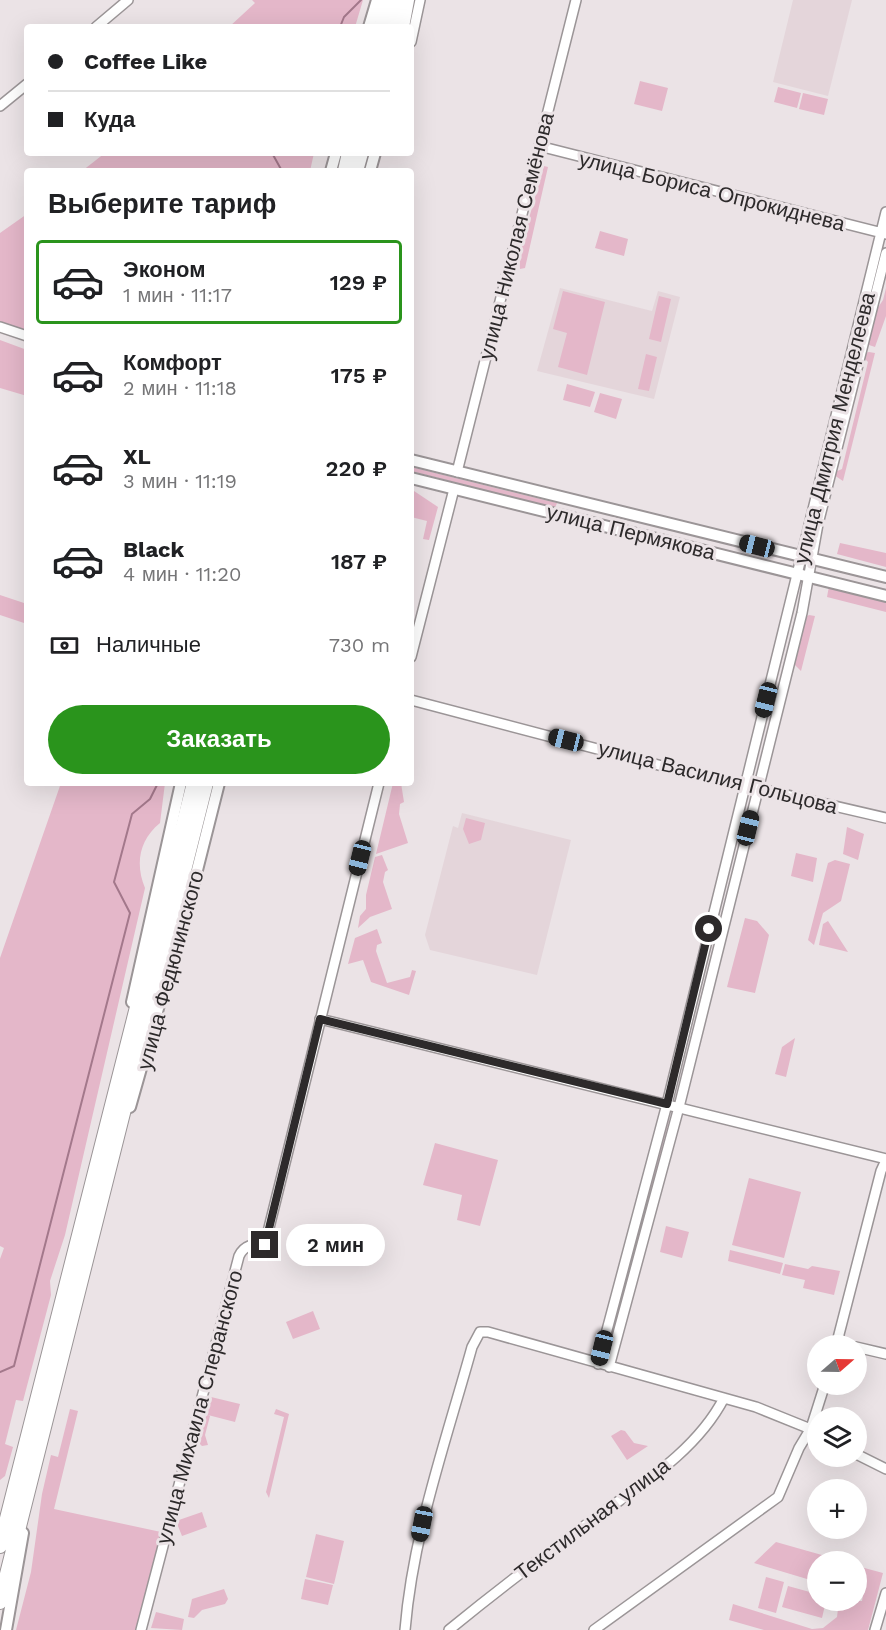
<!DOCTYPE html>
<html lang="ru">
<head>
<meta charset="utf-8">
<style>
  body { margin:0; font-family:"Work Sans",sans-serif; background:#f2f2f2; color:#202124; height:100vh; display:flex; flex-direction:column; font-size:22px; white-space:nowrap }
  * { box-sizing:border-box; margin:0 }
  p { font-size:20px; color:#757577 }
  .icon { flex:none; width:33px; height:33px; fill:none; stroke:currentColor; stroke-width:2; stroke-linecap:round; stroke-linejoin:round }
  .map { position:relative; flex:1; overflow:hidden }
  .details { position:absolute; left:24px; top:168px; width:390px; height:618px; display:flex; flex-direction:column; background:#fff; border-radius:6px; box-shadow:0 6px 24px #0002 }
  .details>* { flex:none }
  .hud { position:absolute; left:24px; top:24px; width:390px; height:132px; border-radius:6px; box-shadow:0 6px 24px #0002; display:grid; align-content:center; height:132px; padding:0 24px; background:#fff }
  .needle { width:39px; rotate:70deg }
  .controls { position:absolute; left:807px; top:1335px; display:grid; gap:12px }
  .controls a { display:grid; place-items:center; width:60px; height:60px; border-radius:50%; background:#fff; box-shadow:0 6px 24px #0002; font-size:30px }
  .end { position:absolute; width:27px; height:27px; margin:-14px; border:8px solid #2d2a2b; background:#fff; box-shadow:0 0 0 3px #fff }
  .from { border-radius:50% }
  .bubble { position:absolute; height:42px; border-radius:21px; background:#fff; box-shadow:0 6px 24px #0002; font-size:20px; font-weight:600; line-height:42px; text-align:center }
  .car { position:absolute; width:18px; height:36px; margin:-18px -9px; border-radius:8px; box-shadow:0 0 4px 2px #0007; background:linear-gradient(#222 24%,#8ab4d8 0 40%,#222 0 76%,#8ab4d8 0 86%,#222 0) }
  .hud b { display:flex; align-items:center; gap:21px; height:57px; font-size:22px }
  .hud b+b { border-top:2px solid #e0e0e0 }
  .hud i { width:15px; height:15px; background:#202124 }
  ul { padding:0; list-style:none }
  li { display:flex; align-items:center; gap:18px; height:84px; margin:0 12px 9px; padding:0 12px; border:3px solid transparent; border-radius:6px }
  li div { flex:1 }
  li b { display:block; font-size:22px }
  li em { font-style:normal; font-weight:600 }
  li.selected { border-color:#2a941c }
  li>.icon { width:54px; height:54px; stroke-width:1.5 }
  h2 { padding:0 24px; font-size:27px; line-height:72px }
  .pay { display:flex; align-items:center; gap:15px; height:66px; padding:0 24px; font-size:22px }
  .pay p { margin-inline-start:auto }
  .action { display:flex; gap:12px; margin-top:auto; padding:12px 24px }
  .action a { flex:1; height:69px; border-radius:36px; background:#2a941c; color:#fff; font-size:24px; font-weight:600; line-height:69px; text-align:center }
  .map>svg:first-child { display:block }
  .built { fill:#e4d5da }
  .green { fill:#e4b7c9 }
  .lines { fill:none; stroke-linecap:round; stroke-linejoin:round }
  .stream { stroke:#a3788b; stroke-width:2 }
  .minor-casing { stroke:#9b9597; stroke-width:12 }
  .major-casing { stroke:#9b9597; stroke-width:14 }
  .highway-casing { stroke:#9b9597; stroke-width:16 }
  .minor { stroke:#fff; stroke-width:9 }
  .major { stroke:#fff; stroke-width:10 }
  .highway { stroke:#fff; stroke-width:14 }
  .route { stroke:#2d2a2b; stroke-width:8 }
  .labels { text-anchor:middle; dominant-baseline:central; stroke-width:6; stroke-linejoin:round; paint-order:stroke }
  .street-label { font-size:21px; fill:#2d2a2b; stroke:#ebe3e6 }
</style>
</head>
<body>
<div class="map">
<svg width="886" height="1630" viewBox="0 0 886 1630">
  <rect width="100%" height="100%" fill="#ebe3e6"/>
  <path class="built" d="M793 0H852L828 96 773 82Z
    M560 288 652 311 658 291 680 297 654 399 537 371Z
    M462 813 571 840 537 975 430 950 425 935 453 826 458 828Z"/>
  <path class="green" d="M252 0H363L355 27H229L255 3Z
    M640 81 668 88 662 111 634 104Z
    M778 87 801 93 797 108 774 102Z
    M803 93 828 99 824 115 799 109Z
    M105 153H314L310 171H82Z
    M544 166 548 167 525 268 520 269 519 253Z
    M27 214V332L0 323V233Z
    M600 231 628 239 624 256 595 248Z
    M886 288V316L875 347 869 345 868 341 875 312 883 300Z
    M563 291 605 302 587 375 558 367 567 333 553 329Z
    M659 296 671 299 661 342 649 339Z
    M0 340 27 350V396L0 388Z
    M869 352 875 353 843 481 834 475 835 472 842 469 868 362 864 358 865 353Z
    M646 354 657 357 649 391 638 389Z
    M567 384 595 392 590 407 563 400Z
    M600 393 622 399 616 419 594 412Z
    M411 467 557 503 555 508 411 471Z
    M411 489 438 507 429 540 423 539 427 521 411 517Z
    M840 543 886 553V567L837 554Z
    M829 586 886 600V612L827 597Z
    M0 595 27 604V624L0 615Z
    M809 615 815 616 801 671 794 664 806 617Z
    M61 783H165L160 823C139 840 135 864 145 888L65 1235 50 1281 51 1295 23 1401 16 1400 5 1444 13 1447 5 1476 0 1480V1259L4 1248 0 1246V958Z
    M393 783H401L404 802 400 804 399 814 408 843 376 854Z
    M466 818 485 823 481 840 469 844 463 829Z
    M847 827 864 834 858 860 843 854Z
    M796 853 817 858 813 882 791 876Z
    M382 855 388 870 385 872 383 882 392 909 370 917 358 928 360 916 366 909V895L375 857Z
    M835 860 850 864 841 901 823 913 814 945 808 940 828 863Z
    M745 918 757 921 769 935 755 993 727 987Z
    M828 921 848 952 819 945 823 924Z
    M377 929 382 943 377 945 376 951 387 983 410 977 412 970 416 971 409 995 371 982 363 960 348 964 355 938Z
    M795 1038 786 1077 775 1074 782 1047Z
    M666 1119 669 1120 614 1340 610 1339Z
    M435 1143 498 1160 480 1226 457 1220 462 1195 423 1185Z
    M749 1178 801 1192 784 1258 732 1245Z
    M666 1226 689 1232 682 1258 660 1252Z
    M730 1250 783 1263 780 1274 728 1261Z
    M785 1264 808 1269 812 1266 840 1271 834 1295 803 1288 805 1280 782 1275Z
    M313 1311 320 1329 293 1339 286 1322Z
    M211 1397 240 1404 235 1422 208 1415 210 1416 205 1435 208 1445 202 1446 199 1443Z
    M70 1409 78 1411 54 1509 161 1532 137 1630H16L31 1572 42 1494 51 1455 58 1457Z
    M276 1409 289 1414 269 1498 266 1492 284 1417 274 1414Z
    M621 1430 625 1431 634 1443 648 1446 627 1460 611 1436Z
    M202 1512 207 1527 182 1536 176 1521Z
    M316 1534 344 1541 334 1584 306 1577Z
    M776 1542 843 1561 818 1562 817 1582 754 1563Z
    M857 1566 883 1573 868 1630H764L729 1620 733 1604 812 1629 823 1628 837 1617 839 1601H862L863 1595 857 1593Z
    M766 1577 784 1582 776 1613 758 1608Z
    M305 1579 333 1585 328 1605 301 1599Z
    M788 1586 817 1594 818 1600 826 1601 822 1618 782 1607Z
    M224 1589 228 1599 225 1604 202 1610 194 1618 188 1617 192 1599Z
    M156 1612 184 1619 182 1630 151 1628Z"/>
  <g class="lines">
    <path class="stream" d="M340 27 344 17 361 0
      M272 153 282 171
      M0 1372 14 1366 130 913 114 882 132 814 150 799 158 783"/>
    <g class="minor-casing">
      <path id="minor" d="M96 27 128 0
        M411 42 420 0
        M0 106 27 84
        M539 146 886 234
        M0 327 27 336
        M457 472 576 0
        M411 657 454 489
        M411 700 666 767 886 818
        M320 1019 886 1159
        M836 1346 881 1171 886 1160
        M856 1347 886 1354
        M598 1364 667 1104 886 212
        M609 1367 679 1107 802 613 818 524 886 253
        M856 1454 886 1469
        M141 1630 239 1256C244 1245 253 1244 265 1244L379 783
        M405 1630C413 1533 446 1441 472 1347L480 1332H488L756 1407 818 1432
        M449 1630C494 1593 540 1558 587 1524 635 1488 695 1454 724 1398
        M594 1630 778 1497 799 1448 811 1428 825 1384
        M875 1630 886 1593"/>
    </g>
    <g class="major-casing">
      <path id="major" d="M369 27 377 0
        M404 27 409 0
        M331 171 336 153
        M370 171 375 153
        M411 460 886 577
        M411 478 886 596
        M132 1002 181 783
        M130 1107 195 878 219 783
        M6 1630 23 1533"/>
    </g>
    <g class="highway-casing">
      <path id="highway" d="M381 27 388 0
        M392 27 399 0
        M345 171 349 153
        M356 171 361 153
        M0 1546 194 783
        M0 1602 206 783"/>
    </g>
    <use href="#minor" class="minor"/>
    <use href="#major" class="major"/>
    <use href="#highway" class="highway"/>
  </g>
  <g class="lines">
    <path class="route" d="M265 1245 320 1019 667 1104 709 929"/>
  </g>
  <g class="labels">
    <g class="street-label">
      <text transform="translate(712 191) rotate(14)">улица Бориса Опрокиднева</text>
      <text transform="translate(516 236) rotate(-76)">улица Николая Семёнова</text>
      <text transform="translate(834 428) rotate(-76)">улица Дмитрия Менделеева</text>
      <text transform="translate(631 532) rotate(14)">улица Пермякова</text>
      <text transform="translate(718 777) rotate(14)">улица Василия Гольцова</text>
      <text transform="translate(170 970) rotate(-75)">улица Федюнинского</text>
      <text transform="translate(199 1407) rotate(-75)">улица Михаила Сперанского</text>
      <text transform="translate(592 1519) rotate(-37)">Текстильная улица</text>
    </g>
  </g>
</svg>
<div class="controls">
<a><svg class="needle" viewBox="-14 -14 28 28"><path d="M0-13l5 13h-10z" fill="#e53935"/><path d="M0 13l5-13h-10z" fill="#757577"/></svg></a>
<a><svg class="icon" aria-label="layers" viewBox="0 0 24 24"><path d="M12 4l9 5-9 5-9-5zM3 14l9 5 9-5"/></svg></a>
<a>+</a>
<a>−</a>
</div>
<i class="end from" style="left:709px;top:929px"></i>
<i class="end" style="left:265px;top:1245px"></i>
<div class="bubble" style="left:286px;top:1224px;width:99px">2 мин</div>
<i class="car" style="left:757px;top:546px;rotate:284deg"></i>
<i class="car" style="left:766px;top:700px;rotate:194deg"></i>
<i class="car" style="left:566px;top:740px;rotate:284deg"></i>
<i class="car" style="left:748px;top:828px;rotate:14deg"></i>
<i class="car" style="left:360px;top:858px;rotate:194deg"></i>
<i class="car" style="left:602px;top:1348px;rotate:194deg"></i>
<i class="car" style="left:422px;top:1524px;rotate:191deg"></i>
<div class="hud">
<b><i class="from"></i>Coffee Like</b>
<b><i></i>Куда</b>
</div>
<section class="details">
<h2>Выберите тариф</h2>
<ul>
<li class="selected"><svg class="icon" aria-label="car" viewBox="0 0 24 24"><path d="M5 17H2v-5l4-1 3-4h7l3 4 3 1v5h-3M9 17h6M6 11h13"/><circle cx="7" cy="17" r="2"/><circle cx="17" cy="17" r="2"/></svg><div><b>Эконом</b><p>1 мин · 11:17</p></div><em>129 ₽</em></li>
<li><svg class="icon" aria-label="car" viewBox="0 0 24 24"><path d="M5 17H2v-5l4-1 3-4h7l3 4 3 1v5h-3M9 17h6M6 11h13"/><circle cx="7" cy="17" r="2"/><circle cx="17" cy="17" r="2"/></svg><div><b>Комфорт</b><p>2 мин · 11:18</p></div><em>175 ₽</em></li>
<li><svg class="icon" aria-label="car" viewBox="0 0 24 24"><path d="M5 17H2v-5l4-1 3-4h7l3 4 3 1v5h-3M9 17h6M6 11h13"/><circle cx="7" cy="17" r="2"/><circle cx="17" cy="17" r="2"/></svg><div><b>XL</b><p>3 мин · 11:19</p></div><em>220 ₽</em></li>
<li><svg class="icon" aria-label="car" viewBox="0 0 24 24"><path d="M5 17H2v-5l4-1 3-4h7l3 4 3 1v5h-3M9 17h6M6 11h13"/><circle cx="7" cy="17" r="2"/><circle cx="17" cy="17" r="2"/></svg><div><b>Black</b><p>4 мин · 11:20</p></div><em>187 ₽</em></li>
</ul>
<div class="pay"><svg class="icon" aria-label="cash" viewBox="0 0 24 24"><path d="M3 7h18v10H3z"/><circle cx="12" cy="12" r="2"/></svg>Наличные<p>730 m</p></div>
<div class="action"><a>Заказать</a></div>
</section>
</div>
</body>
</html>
